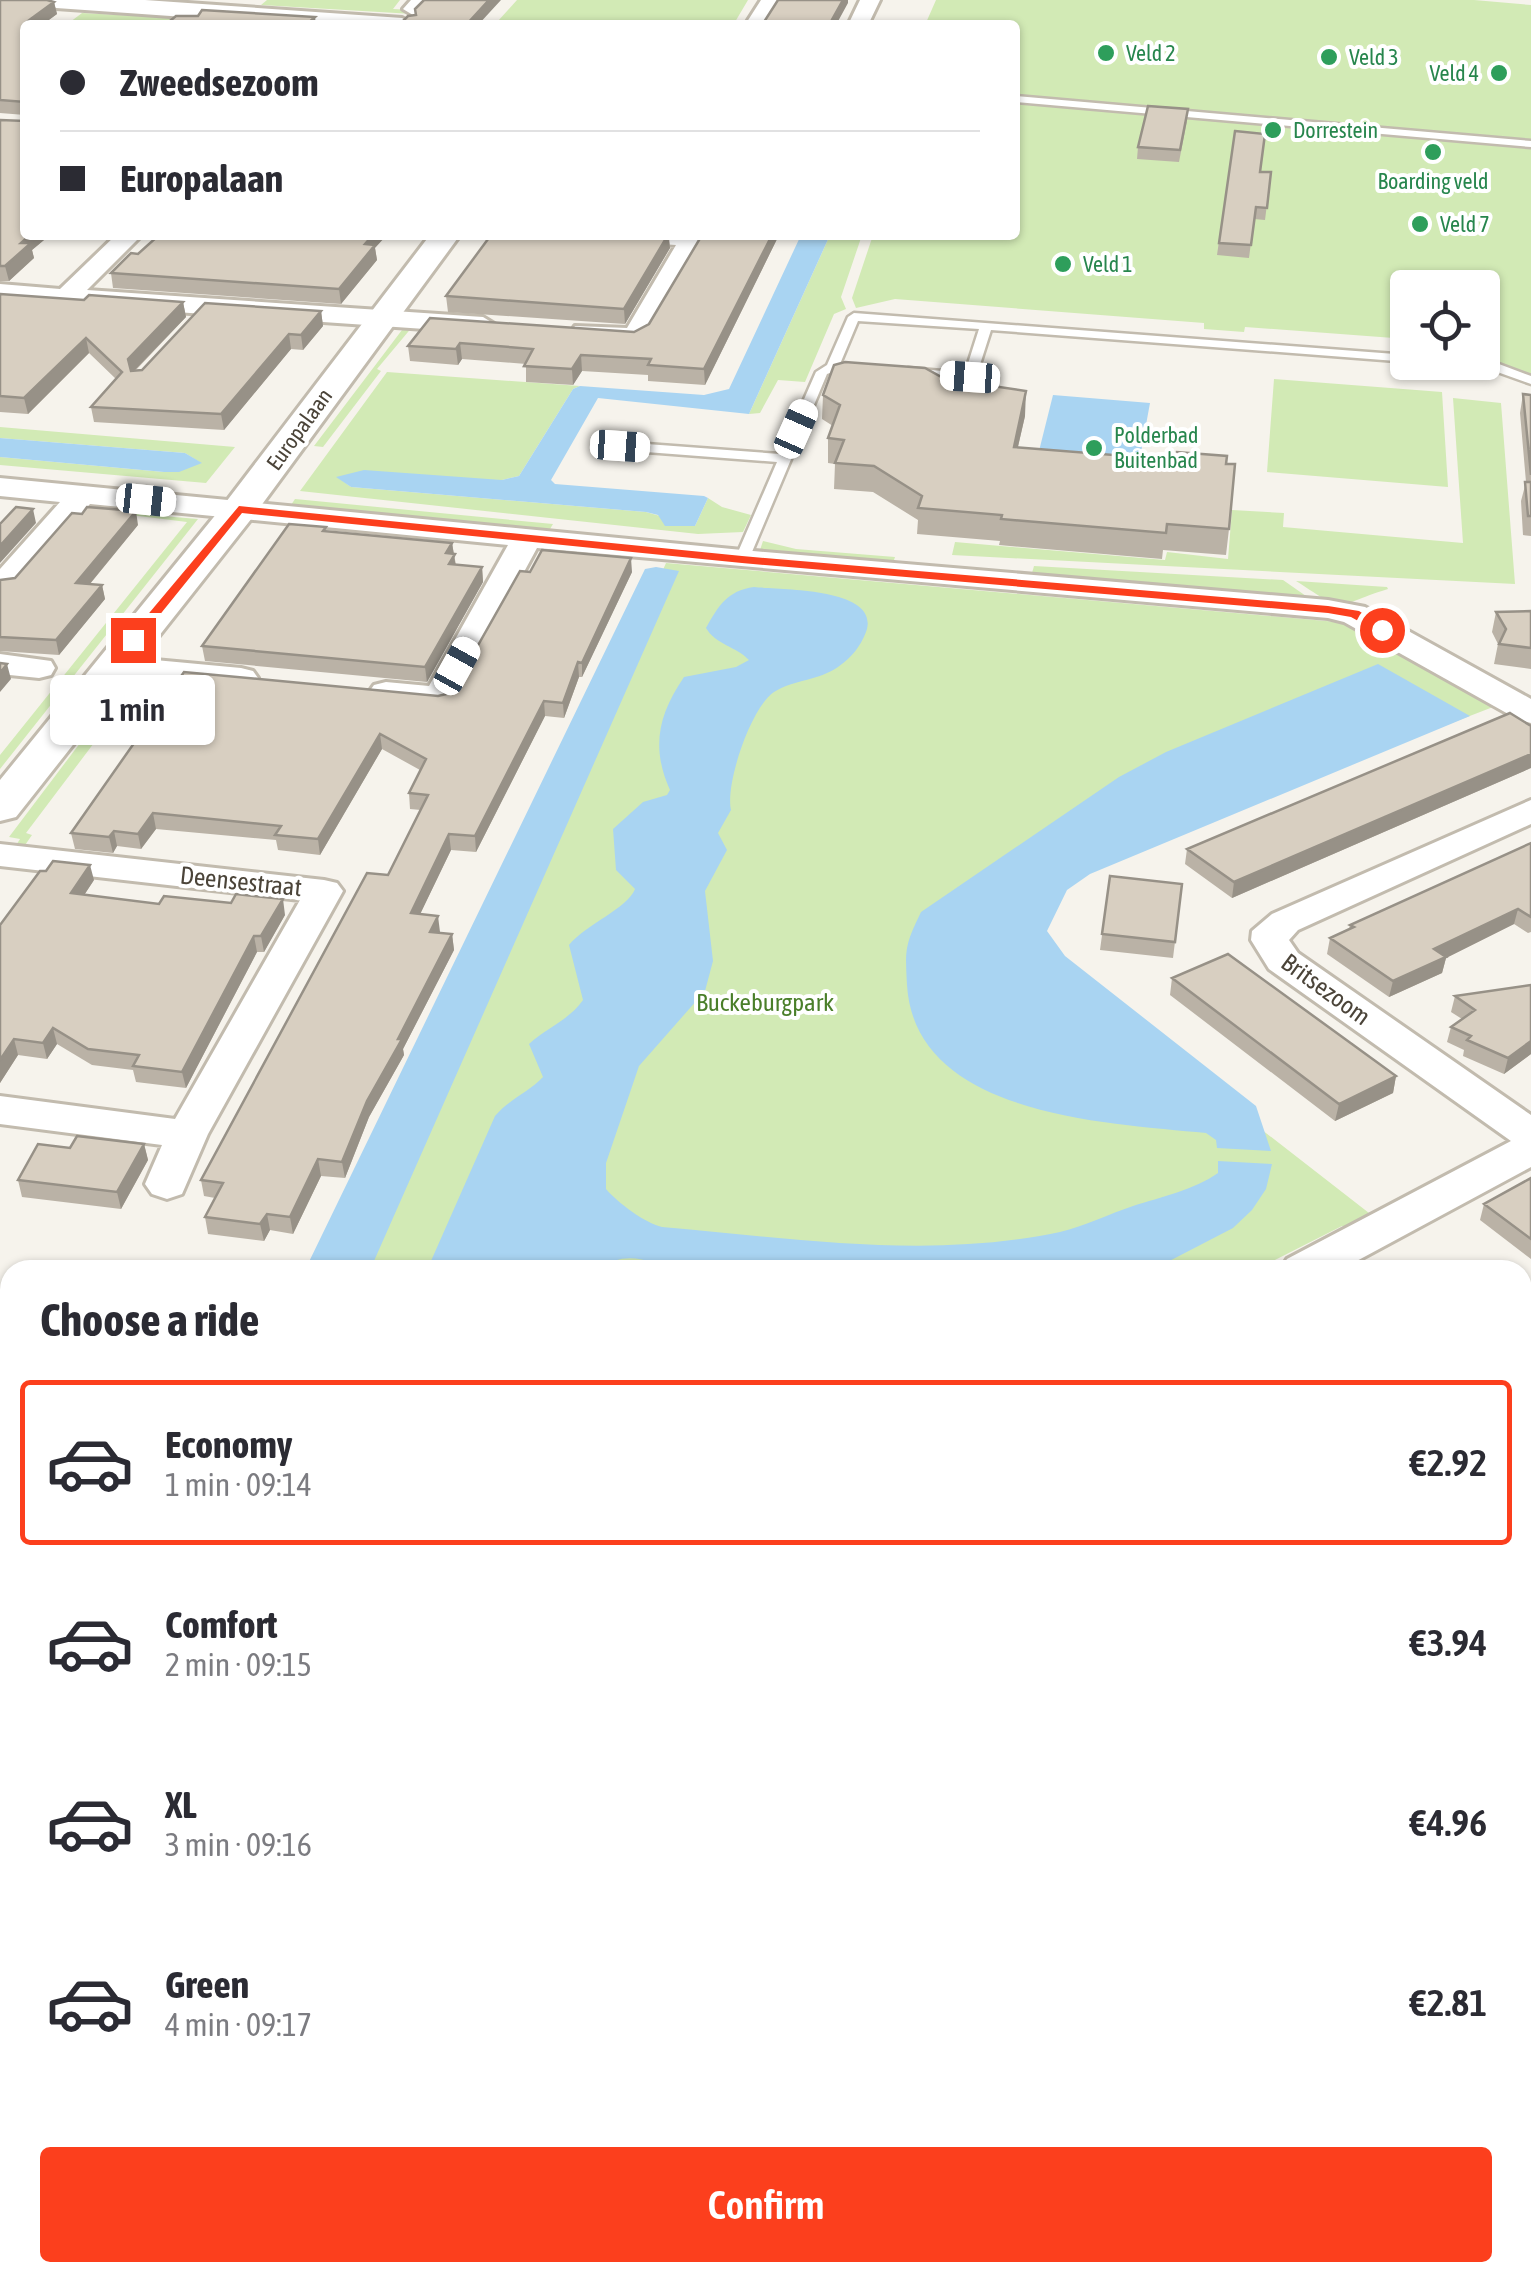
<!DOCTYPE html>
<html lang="en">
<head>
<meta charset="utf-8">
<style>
  body { margin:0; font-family:"Asap Condensed",sans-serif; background:#f7f7f7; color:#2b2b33; height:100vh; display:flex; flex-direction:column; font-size:38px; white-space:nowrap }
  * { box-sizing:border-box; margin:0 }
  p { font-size:32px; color:#7c7c81 }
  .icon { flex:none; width:55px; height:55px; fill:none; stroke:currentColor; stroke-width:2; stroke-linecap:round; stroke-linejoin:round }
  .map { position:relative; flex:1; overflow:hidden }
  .drawer { position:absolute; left:0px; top:1260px; width:1532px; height:1022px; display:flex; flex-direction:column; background:#fff; border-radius:30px 30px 0 0; box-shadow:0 2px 8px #0004 }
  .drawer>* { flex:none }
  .hud { position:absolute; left:20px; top:20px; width:1000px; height:220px; border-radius:10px; box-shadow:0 2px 8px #0004; display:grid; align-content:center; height:220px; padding:0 40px; background:#fff }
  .tools { position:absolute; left:1390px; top:270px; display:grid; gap:20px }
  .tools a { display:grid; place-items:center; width:110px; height:110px; border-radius:10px; background:#fff; box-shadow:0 2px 8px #0004; font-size:50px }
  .end { position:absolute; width:45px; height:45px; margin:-22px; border:12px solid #fc3f1d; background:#fff; box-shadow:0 0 0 5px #fff }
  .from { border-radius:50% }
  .bubble { position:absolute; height:70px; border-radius:10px; background:#fff; box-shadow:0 2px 8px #0004; font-size:32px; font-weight:600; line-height:70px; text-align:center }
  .car { position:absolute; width:30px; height:60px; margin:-30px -15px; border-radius:12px; box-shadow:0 0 8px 2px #0007; background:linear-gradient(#fff 24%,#345 0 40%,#fff 0 76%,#345 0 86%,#fff 0) }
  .hud b { display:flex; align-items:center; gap:35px; height:95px; font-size:38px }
  .hud b+b { border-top:2px solid #e1e1e2 }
  .hud i { width:25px; height:25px; background:#2b2b33 }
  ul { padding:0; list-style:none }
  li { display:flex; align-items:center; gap:30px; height:165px; margin:0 20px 15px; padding:0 20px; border:5px solid transparent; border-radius:10px }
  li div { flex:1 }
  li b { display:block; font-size:38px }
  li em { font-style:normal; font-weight:600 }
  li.active { border-color:#fc3f1d }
  li>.icon { width:90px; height:90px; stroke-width:1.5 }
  h2 { padding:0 40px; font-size:45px; line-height:120px }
  .primary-button { display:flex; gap:20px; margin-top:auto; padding:20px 40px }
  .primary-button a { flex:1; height:115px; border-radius:10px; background:#fc3f1d; color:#fff; font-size:40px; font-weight:600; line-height:115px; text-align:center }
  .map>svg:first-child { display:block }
  .green { fill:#d2eab5 }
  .water { fill:#a9d4f2 }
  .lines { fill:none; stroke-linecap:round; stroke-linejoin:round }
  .service-casing { stroke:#c2bbae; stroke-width:5 }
  .minor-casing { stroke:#c2bbae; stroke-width:6 }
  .tertiary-casing { stroke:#c2bbae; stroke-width:6 }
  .service { fill:#fff; fill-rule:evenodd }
  .minor { fill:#fff; fill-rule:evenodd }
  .tertiary { fill:#fff; fill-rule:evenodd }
  .wall { fill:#bab2a6 }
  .shaded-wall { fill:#979187 }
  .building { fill:#d8cfc1; stroke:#979187; stroke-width:2.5 }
  .route { fill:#fc3f1d }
  .leisure-dot { fill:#2e9e5b; stroke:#fff; stroke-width:4 }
  .labels { text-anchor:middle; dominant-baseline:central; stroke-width:8; stroke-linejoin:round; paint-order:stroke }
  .far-leisure-label { font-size:22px; fill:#27864d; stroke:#fff; text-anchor:start }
  .far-street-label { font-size:22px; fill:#4b4439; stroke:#fff }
  .street-label { font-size:25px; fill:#4b4439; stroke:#fff }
  .park-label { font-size:25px; fill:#4a7f2a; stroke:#fff }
</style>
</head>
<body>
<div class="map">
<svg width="1531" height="2282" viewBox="0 0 1531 2282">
  <rect width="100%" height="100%" fill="#f6f3ec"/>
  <path class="green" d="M267 0H400L393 9 433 11 430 15 261 5Z
    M517 0H748L735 22 736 25H482L436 18 498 21Z
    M936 0H1474L1531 5V374L1500 363 1499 355 1486 354 1487 347 1483 345 1482 288H1408L1407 339 1245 327 1244 332 1204 329V323L895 299 856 308 852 298 873 235H1015V25H925Z
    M82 13 191 19 166 25H66Z
    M830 235H862L841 297 846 309 834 314 805 382 778 380 760 413 749 414Z
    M405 326H413L377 369 381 371 323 447 314 446Z
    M387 372 580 386 573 389 519 476 502 480 339 478 351 487 646 512 695 526 708 498 722 507 751 515 743 532 698 534 300 491Z
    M1274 379 1442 392 1448 487 1267 472Z
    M1453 398 1501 403 1515 584 952 555 955 542 1165 560 1167 552 1228 559 1232 510 1284 513 1283 527 1463 543Z
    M0 427 235 447 206 483 0 465V457L164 472 201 463 185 453 0 438Z
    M295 499 553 524 550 529 291 505Z
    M90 510 198 519 0 769V755L187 522Z
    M763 541 796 549 895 557 892 566 759 553Z
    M666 563 1337 622 1354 627 1493 707 1058 875 1023 931 1239 1112 1378 1220 1358 1228 1342 1226 1255 1270H354Z
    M1034 566 1283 580 1316 603 1050 580 1032 573Z
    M1296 581 1387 587 1388 589C1329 607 1351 616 1296 581Z
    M130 677 149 680 143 686H137L26 833 32 835 23 848 15 847 20 839 9 837Z
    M0 1318 10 1319V1999L0 2020Z
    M10 2026V2151L0 2150V2048Z"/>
  <path class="water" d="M801 235H830L749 414 598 398 551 480 555 484 704 496 708 498 695 526H665L658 515 646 512 351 487 336 477 364 470 502 480 519 476 573 389 580 386 704 395 729 389Z
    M1053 395 1150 403 1139 463 1038 455Z
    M0 438 185 453 202 463 179 472H164L0 457Z
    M656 567 679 571 370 1270H305L645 569Z
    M754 587C781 590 882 587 866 632 860 647 852 657 838 667 820 680 793 680 774 692 751 707 725 784 731 810L718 833 727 850 705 891 713 961 705 991 639 1066 606 1163V1189C618 1203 645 1223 662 1227 793 1238 929 1260 1060 1232 1085 1226 1109 1214 1133 1206 1161 1197 1194 1190 1218 1173V1161L1272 1164 1266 1189 1252 1210 1233 1228 1152 1270H679C649 1262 626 1248 598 1270H427L495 1116C509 1099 528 1093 543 1077L529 1044C548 1027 569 1020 583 1000L569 945C585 925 628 908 635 889L616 870 613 829 643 802 667 795 670 790C651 748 658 715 684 677L736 667 749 660C737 647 715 644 706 628 719 605 727 591 754 587Z
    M1378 664 1470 716 1090 874 1067 890 1047 931 1065 956 1256 1106 1271 1151 1217 1148 1216 1140 1206 1133C1109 1123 915 1117 907 985 905 949 905 945 921 912L1119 777 1166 752Z"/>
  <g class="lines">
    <g class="service-casing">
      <path id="service" d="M1015 96 1531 141V147L1015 102Z
        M854 313 1408 355 1409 362 991 330 976 377 970 381 908 376 902 372 908 368 965 373 979 329 858 321 840 364 866 369C856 377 840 368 827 374L749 559 737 562 735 559 777 462 620 450 613 446 620 442 780 454 816 372 827 365 848 317Z
        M1491 361 1531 376V384L1489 369 1450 362Z"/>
    </g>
    <g class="minor-casing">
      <path id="minor" d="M411 0H432L413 15 403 9Z
        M761 0H781L765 25H745Z
        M860 0H880L868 25H848Z
        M116 235H142L87 290 483 317 496 325 483 333 0 300V284L60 289Z
        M620 235H701L704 239 644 342 575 338 571 332 575 326 627 328 676 245 632 242Z
        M0 478 742 550 1328 600 1365 607 1531 699V723L1519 720 1344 622 1328 618 537 548 452 704C429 710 398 705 374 699L369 692 374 685 386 682 429 686 508 545 90 504 15 590 0 591V569L60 502 0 496Z
        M0 654 51 661 55 668 51 675 39 678 0 674Z
        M112 656 241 668 253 671 258 678 253 685 241 688 100 673 96 666 100 659Z
        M1531 800V824L1298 930 1289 940 1298 953 1531 1115V1167L1340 1270H1280L1287 1259 1511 1141 1269 969 1251 940 1252 931 1272 914Z
        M0 844 324 880 337 883 343 891 208 1134 182 1194 167 1199 152 1194 145 1184 162 1145 0 1124V1096L175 1119 300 900 0 866Z
        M1522 1775 1531 1778V1935L1522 1932Z
        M1522 1935 1531 1937V1991L1522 1989Z
        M112 2272H178L174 2282H108Z"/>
    </g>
    <g class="tertiary-casing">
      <path id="tertiary" d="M30 0H145L402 18 414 25H297L42 7Z
        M430 235H460L252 518 16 817 0 821V780L226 502Z"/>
    </g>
    <use href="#service" class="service"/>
    <use href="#minor" class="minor"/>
    <use href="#tertiary" class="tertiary"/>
  </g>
  <path class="wall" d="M0 0 54 2 57 14 46 22 25 235H50L32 250 34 258 9 281H0V120L25 121V115L0 113Z
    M1187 121 1179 162 1137 159 1138 147Z
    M1235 131 1260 172H1271L1265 220 1254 219 1249 258 1217 255Z
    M491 235H669L670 248 625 324 448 312 446 296Z
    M779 235 705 385 648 381V375L582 371 573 385 526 382V364L462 359 458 365 410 361 408 346 634 332 649 324Z
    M375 248 377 260 341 304 113 288 111 273 138 254Z
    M0 294 84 300 183 302 186 317 135 371 142 370 321 311 323 326 303 350 291 349 224 430 94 422 91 407 116 379 89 353 28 414 0 412Z
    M945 379 1025 416 1018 447 1226 464 1229 529 1226 555 1163 550 1162 559 999 545 1000 541 917 534 918 520 873 492 834 489 835 464 828 463V438L833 426 822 419 823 395Z
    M1523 394 1531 395V536L1523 535 1521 501 1526 482 1520 413Z
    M138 525 90 584 102 585 105 599 59 655 0 651V580L15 578Z
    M326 527V531L452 543 456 565 482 567 483 582 427 682 205 661 202 646Z
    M530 572H632L582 677H579L564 718 545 716 476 852 451 850 420 914 440 932 439 933 452 934 454 950 403 1049 404 1055 369 1117 345 1178 321 1176 293 1234 270 1230 264 1241 208 1234 205 1217 215 1198 204 1196 201 1180 388 875 421 810 410 809 409 793 420 770 382 749 320 855 278 850 276 840 156 829 141 849 117 846 113 853 75 849 71 833 438 696 451 693Z
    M1531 611V669L1494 664 1498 644 1492 632 1496 612Z
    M1531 768 1232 898 1185 864 1187 849Z
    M1531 843V932L1528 933 1514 924 1446 958 1442 973 1389 997 1327 954 1330 938 1349 929 1350 925Z
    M1110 876 1182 884 1173 958 1100 950Z
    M94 880 84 895 159 904 285 915 264 952H257L186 1088 136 1082 133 1070 92 1065 57 1044 47 1059 18 1055 0 1083V925Z
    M1172 978 1396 1076 1393 1093 1335 1121 1170 995Z
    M1531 985V1054L1504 1074 1463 1056 1464 1050 1447 1042 1451 1027 1462 1019 1451 1012 1455 996Z
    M144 1144 148 1160 121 1209 22 1197 18 1180 70 1148Z
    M1531 1178V1259L1480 1220 1484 1204Z
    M1522 2009 1531 2010V2155L1522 2154Z
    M1132 2272H1303L1302 2282H1131Z"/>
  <path class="shaded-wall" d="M489 0H501L478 25H466Z
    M843 0H848V3L836 25H829Z
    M54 2 57 14 42 25 28 21Z
    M315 17 316 25H306Z
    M30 235H50L32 250 34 258 9 281 5 266 21 243Z
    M373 235H387L375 248 377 260 341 304 339 289 365 244Z
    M668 235 670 248 625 324 624 309Z
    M772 235H779L705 385 704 369Z
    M183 302 186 317 131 374 128 359Z
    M321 311 323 326 303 350 301 335Z
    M289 334 291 349 224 430 221 414Z
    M86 338 89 353 28 414 24 398Z
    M460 343 462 359 458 365 456 349Z
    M581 355 582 371 573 385 572 369Z
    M1026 391 1025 416 1012 472 1014 447Z
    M33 509 36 523 0 563V546Z
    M136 511 138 525 79 597 76 583Z
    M452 543 456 568 450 579 446 553Z
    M631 558 632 572 582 677V663Z
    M482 567 483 582 427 682 425 667Z
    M102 585 105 599 59 655 56 640Z
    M578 662 579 677 564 718 563 703Z
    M7 664 11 679 0 692V673Z
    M544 701 545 716 476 852 475 836Z
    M380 734 382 749 320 855 318 839Z
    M1531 754V768L1232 898 1234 882Z
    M153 813 156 829 141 849 138 834Z
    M114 831 117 846 113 853 109 837Z
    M449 834 451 850 413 929 411 913Z
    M90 865 94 880 75 909 71 893Z
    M283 899 285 915 264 952 261 936Z
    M1518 909 1514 924 1446 958 1442 973 1389 997 1393 981 1434 949Z
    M438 916 440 932 432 948 430 932Z
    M452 934 454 950 403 1049 404 1055 369 1117 345 1178 342 1162 367 1101Z
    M254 936 257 952 186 1088 182 1072Z
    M53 1028 57 1044 47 1059 43 1043Z
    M14 1039 18 1055 0 1083V1060Z
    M1531 1041V1054L1504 1074 1508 1058Z
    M1396 1076 1393 1093 1335 1121 1339 1104Z
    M144 1144 148 1160 121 1209 117 1192Z
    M318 1159 321 1176 293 1234 290 1217Z
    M267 1214 270 1230 264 1241 260 1224Z
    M1531 1515V1528L1522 1533V1520Z
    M10 2196V2222L1 2216Z
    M41 2272H52L48 2282H38Z
    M433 2272H442L439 2282H430Z"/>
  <path class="building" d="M0 0H47L54 2 28 21 92 25H25V102L0 100Z
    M424 0H489L466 25H399L408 16 416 15 415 9Z
    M778 0H843L829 25H762Z
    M202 10 315 17 306 25H165L176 16H198Z
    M1148 106 1188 109 1180 150 1138 147Z
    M25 114V235H30L21 243H31L5 266H0V120L25 121Z
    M1235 131 1265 134 1260 172H1271L1267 208 1256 207 1251 245 1219 243Z
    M159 235H373L365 244 375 245 339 289 111 273 131 253 138 254Z
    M491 235H668L624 309 446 296Z
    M702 235H772L704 369 648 365 651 359 581 355 572 369 524 366 533 349 460 343 456 349 408 346 430 318 634 332 649 324Z
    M0 294 84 300 89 295 183 302 128 359 131 371 142 370 205 303 321 311 301 335 289 334 221 414 91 407 122 372 86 338 24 398 0 396Z
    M845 362 925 368 945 379 1026 391 1014 447 1176 460 1177 452 1227 456 1226 464H1235L1229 529 1167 524 1166 533 1001 519 1002 515 918 508 922 496 874 466 835 463 844 440 828 438 840 405 823 395 834 365Z
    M1523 394 1531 395V475Z
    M1525 482H1531V516H1528Z
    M16 507 33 509 0 546V524Z
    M87 507 136 511 76 583 102 585 56 640 0 637V580L15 578 72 513 82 514Z
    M289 524 326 527 323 531 452 543 446 553 455 554 449 564 482 567 425 667 202 646Z
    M542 550 631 558 582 663 578 662 563 703 544 701 475 836 449 834 411 913 438 916 430 932 452 934 398 1039H402L367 1101 342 1162 318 1159 290 1217 267 1214 260 1224 205 1217 223 1183 201 1180 367 873 388 875 428 795 409 793 426 759 380 734 318 839 275 835 281 826 153 813 138 834 114 831 109 837 71 833 184 672 438 696 451 693 520 571 530 572Z
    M1531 611V648L1499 644 1506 629 1496 612Z
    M0 663 7 664 0 673Z
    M1510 713 1531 726V754L1234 882 1187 849Z
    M1531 843V917L1518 909 1434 949 1446 957 1393 981 1330 938 1354 927 1350 925Z
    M53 861 90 865 71 893 159 904 164 896 231 903 236 894 283 899 261 936H254L182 1072 133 1066 139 1055 88 1049 53 1028 43 1043 14 1039 0 1060V925L40 871H46Z
    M1110 876 1182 884 1175 942 1102 934Z
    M1228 954 1396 1076 1339 1104 1172 978Z
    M1531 985V1041L1508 1058 1467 1040 1471 1036 1451 1027 1475 1010 1455 996Z
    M77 1136 144 1144 117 1192 18 1180 38 1144 70 1148Z
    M1531 1178V1239L1484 1204Z
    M1522 1445 1531 1452V1515L1522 1520Z
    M1522 2009 1531 2010V2139L1522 2137Z
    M0 2144 10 2146V2196L1 2216 10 2218V2272H41L38 2282H0Z
    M304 2272H433L430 2282H301Z
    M1134 2272H1303L1302 2282H1169L1134 2275Z"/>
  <path class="route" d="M239 506 742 556 1328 606 1359 611 1389 630 1378 632 1351 617 1328 613 742 563 242 513 137 643H129V637Z"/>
  <g class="leisure-dot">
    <circle cx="1106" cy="53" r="10"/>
    <circle cx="1329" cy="57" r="10"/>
    <circle cx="1499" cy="73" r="10"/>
    <circle cx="1273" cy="130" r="10"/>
    <circle cx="1433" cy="152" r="10"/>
    <circle cx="1420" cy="224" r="10"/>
    <circle cx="1063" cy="264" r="10"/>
    <circle cx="1094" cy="448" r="10"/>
  </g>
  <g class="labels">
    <g class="far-leisure-label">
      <text x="1126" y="53">Veld 2</text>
      <text x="1349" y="57">Veld 3</text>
      <text x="1479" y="73" text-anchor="end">Veld 4</text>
      <text x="1293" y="130">Dorrestein</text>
      <text x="1433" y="181" text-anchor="middle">Boarding veld</text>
      <text x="1440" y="224">Veld 7</text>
      <text x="1083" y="264">Veld 1</text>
      <text x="1114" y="435">Polderbad<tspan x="1114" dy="25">Buitenbad</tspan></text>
    </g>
    <g class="far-street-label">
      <text transform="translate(299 429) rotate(-54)">Europalaan</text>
    </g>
    <g class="street-label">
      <text transform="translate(241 881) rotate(6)">Deensestraat</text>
      <text transform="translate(1326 989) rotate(36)">Britsezoom</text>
    </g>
    <g class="park-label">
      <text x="765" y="1002">Buckeburgpark</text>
    </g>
  </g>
</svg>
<div class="tools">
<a><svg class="icon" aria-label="locate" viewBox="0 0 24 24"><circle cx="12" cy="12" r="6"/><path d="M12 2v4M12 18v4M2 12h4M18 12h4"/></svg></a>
</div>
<i class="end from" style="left:1382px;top:630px"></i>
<i class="end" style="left:133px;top:640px"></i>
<div class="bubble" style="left:50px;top:675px;width:165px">1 min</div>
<i class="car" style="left:970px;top:377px;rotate:274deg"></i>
<i class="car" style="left:796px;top:429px;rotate:24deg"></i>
<i class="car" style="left:620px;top:446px;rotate:94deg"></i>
<i class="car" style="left:146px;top:500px;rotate:96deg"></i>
<i class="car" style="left:457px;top:666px;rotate:29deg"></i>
<div class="hud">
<b><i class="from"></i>Zweedsezoom</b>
<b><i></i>Europalaan</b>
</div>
<section class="drawer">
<h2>Choose a ride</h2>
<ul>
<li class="active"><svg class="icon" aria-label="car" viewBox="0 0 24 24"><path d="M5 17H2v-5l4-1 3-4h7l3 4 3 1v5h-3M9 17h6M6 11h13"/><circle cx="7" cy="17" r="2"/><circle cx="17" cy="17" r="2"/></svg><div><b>Economy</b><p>1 min · 09:14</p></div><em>€2.92</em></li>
<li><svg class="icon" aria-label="car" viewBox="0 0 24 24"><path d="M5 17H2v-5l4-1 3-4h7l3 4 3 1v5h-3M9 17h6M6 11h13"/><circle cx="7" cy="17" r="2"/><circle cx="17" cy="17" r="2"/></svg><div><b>Comfort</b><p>2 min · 09:15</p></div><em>€3.94</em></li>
<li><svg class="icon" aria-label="car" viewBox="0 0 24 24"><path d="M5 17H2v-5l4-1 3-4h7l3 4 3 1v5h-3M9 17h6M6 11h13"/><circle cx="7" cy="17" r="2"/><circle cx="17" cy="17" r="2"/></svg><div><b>XL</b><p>3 min · 09:16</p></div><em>€4.96</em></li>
<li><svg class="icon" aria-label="car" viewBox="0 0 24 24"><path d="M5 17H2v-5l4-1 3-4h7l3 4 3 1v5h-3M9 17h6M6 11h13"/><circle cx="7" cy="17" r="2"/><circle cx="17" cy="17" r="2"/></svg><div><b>Green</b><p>4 min · 09:17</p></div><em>€2.81</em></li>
</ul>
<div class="primary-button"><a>Confirm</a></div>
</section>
</div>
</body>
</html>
